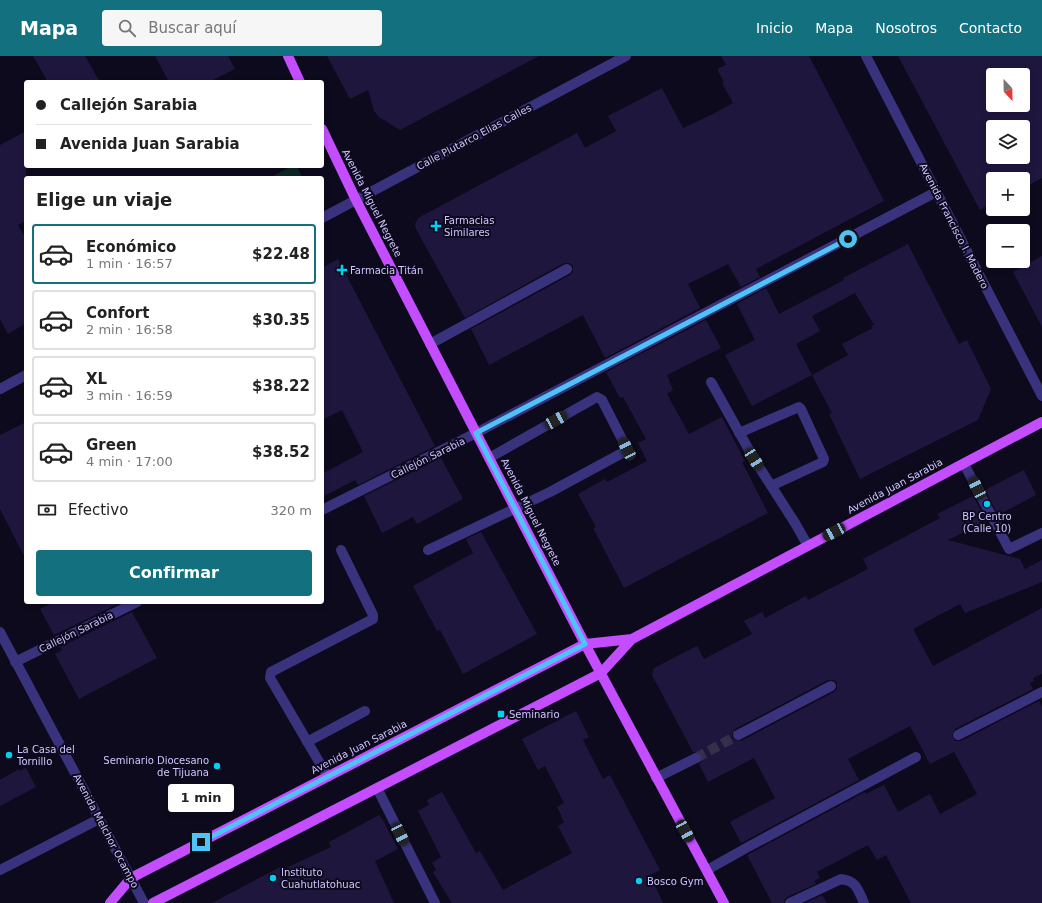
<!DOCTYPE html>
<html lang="es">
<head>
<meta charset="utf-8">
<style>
  body { margin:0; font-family:"DejaVu Sans",sans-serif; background:#f6f6f6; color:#222; height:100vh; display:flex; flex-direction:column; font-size:15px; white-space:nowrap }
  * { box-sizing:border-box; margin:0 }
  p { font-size:13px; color:#767676 }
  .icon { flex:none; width:22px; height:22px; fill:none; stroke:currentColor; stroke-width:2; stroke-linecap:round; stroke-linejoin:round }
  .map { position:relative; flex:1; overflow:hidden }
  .details { position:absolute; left:24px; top:120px; width:300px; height:428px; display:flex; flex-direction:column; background:#fff; border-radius:4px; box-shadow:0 2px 6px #0003 }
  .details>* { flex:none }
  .hud { position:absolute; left:24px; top:24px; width:300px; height:88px; border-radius:4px; box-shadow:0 2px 6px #0003; display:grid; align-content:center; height:88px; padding:0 12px; background:#fff }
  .needle { width:26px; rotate:158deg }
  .buttons { position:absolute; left:986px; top:12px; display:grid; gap:8px }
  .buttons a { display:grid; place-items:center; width:44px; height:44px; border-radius:4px; background:#fff; box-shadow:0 2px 6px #0003; font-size:20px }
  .end { position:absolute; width:18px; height:18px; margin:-9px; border:5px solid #4fc3f7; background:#111; box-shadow:0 0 0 2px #111 }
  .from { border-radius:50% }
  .bubble { position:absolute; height:28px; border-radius:4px; background:#fff; box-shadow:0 2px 6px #0003; font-size:13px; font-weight:600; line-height:28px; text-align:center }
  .car { position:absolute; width:12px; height:24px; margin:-12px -6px; border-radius:5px; box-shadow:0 0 3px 1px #0007; background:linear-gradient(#222 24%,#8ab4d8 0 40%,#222 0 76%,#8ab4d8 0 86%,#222 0) }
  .hud b { display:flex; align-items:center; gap:14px; height:38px; font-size:15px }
  .hud b+b { border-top:1px solid #e0e0e0 }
  .hud i { width:10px; height:10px; background:#222 }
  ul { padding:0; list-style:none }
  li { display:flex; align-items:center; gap:12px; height:60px; margin:0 8px 6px; padding:0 4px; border:2px solid #e0e0e0; border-radius:4px }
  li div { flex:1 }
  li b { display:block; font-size:15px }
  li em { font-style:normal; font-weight:600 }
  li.active { border-color:#13707f }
  li>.icon { width:36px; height:36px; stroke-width:1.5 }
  h2 { padding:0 12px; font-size:18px; line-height:48px }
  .pay { display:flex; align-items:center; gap:10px; height:44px; padding:0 12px; font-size:15px }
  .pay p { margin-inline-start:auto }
  .cta { display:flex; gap:8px; margin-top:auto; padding:8px 12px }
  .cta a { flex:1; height:46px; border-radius:4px; background:#13707f; color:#fff; font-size:16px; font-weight:600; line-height:46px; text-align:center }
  header { display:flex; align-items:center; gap:24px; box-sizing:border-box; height:56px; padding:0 20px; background:#13707f; color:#fff }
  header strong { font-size:19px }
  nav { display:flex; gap:22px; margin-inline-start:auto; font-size:14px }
  .search { width:280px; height:36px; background:#f6f6f6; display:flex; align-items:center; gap:10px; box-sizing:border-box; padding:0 14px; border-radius:4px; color:#767676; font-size:15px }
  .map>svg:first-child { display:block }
  .green { fill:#0d2727 }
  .building { fill:#1f163e; fill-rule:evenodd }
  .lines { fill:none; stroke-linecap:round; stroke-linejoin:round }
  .minor-tunnel { stroke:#35304a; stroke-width:10; stroke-dasharray:10 5; stroke-linecap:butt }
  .minor { stroke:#39337e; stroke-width:10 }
  .major { stroke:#c34dff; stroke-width:10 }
  .route { stroke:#4fc3f7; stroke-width:5 }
  .poi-dot { fill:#00d0f1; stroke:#0e0a1d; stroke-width:1.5 }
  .labels { text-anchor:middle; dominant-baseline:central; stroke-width:4; stroke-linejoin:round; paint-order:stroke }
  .street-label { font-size:10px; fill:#cfc6ff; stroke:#0e0a1d }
  .poi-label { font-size:10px; fill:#cfc6ff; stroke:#0e0a1d; text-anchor:start }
</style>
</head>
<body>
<header>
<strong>Mapa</strong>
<div class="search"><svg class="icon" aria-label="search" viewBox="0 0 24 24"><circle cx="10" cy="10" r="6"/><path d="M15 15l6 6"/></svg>Buscar aquí</div>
<nav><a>Inicio</a><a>Mapa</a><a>Nosotros</a><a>Contacto</a></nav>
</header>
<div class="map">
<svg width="1042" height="847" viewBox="0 0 1042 847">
  <rect width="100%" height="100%" fill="#0e0a1d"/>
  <path class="green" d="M292 110H297L301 119V122H269Z"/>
  <path class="building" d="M33 0H85L100 26H48Z
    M155 0H228L235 13 209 26H169Z
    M327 0H539L400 74 379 61 374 55 368 34 350 43Z
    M721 0H809L884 145 756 213 760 221 741 231 728 208 688 228 700 252 605 302 583 259 489 309 471 273 570 219 573 216V210L570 207H564L465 262 416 173 415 168 418 162 577 77 585 92 616 75 608 60 662 32 683 72 711 59 733 47 722 27 724 26 717 13 726 9Z
    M898 0H1042V122L1023 132V123H993V147L980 154ZM993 19H1023V49H993ZM993 71H1023V101H993Z
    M26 75V165L18 169 26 183V267L8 278 0 263V89Z
    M908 188 959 288 967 284 991 333 978 364 860 423 829 358 832 357 812 319 752 350 725 299 755 284 737 248 766 232 779 258 844 224 843 222ZM855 237 874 269 871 270 873 272 842 288 848 299 812 319 796 288 820 275 812 260Z
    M1042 200V271L1013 216Z
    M338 203 435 390 358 429 355 424 322 441V418L363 396 342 354 322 364V212Z
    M706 264 721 292 667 319 673 334 667 338 689 378 722 361 745 405 742 406 768 457 624 532 593 472 596 471 578 438 605 423 607 426 647 405 638 387 646 383 623 341 620 342 606 316Z
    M26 366V504L0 453V379Z
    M441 402 463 443 417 468 413 461 382 477 364 440Z
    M1024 414 1036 439 998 459 985 434Z
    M973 440 987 465 948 484 1020 503 1025 513 1042 504V526L965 557 960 548 913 573 933 610 1042 552V618L1033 622 1034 625 1030 627 1033 633 955 673 952 679 955 685H961L1039 645 1042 651V847H911L886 799 877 804 868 789 817 816 820 822 814 825 816 828 787 841 784 844V847H772L747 799 865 736 866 738 884 729 898 756 930 738 940 758 977 738 954 696 930 708 910 670 848 703 859 724 741 787 730 766 775 742 754 702 708 726 699 708 702 705V699L697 696H693L652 619 654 612 697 590 704 603 752 578 744 565 762 556 765 562 806 540 808 544 868 513 863 503 940 462 937 458ZM828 624H834L837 627V633L834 636 741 685H737L732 682V678L735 673Z
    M481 476 537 578 463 618 440 574 437 575 413 530 473 497 466 483Z
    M54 546H122L54 579 40 553Z
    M132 556 157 602 79 643 55 598 62 594 60 591Z
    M576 655 589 681 583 684 603 723 610 719 660 814 650 819 663 847H452L433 816 436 814 432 807 441 801 418 755 429 749 427 744 442 736 476 797 480 795 503 834 572 797 558 770 564 766 557 751 564 747 545 710 538 714 522 683Z
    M26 712 36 731 0 750V724L19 713V715Z
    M379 759 383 764 398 793 375 805 394 847H212L282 810 284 813 331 791 329 786Z
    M822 839 827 847H805Z"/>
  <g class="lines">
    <path class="minor-tunnel" d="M696 702 738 679"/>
    <path class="minor" d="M866 0 1042 340
      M322 162 626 0
      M430 288 567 213
      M711 326 754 403 795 467 808 490
      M0 333 26 319
      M739 377 799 351 801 353 824 403 823 406 771 430
      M964 408 1009 493 1042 477
      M322 454 476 377 936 136
      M428 494 550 436 624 396 627 393 602 344 597 341 489 402
      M0 576 144 847
      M15 606 137 546
      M738 679 831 630
      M958 679 1042 636
      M307 686 365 655
      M328 721 270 622 271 616 373 563V559L341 494
      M656 722 696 702
      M377 732 435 847
      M0 814 99 763
      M707 814 748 791 916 701
      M790 847 841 823C857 825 858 834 864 847"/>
    <path class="major" d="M288 0 300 26
      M322 73 356 144 585 588 724 847
      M110 847 131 822 585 588 632 583
      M153 847 601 617 632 583 1042 366"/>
  </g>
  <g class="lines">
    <path class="route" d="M201 786 585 588 476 377 848 183"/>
  </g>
  <g class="poi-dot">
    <path d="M434 164h4v4h4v4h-4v4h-4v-4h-4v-4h4z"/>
    <path d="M340 208h4v4h4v4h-4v4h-4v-4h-4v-4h4z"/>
    <circle cx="987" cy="448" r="4"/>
    <rect x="497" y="654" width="8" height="8" rx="2"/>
    <circle cx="9" cy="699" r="4"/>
    <circle cx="217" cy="710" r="4"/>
    <circle cx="273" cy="822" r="4"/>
    <circle cx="639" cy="825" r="4"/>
  </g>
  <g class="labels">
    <g class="street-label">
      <text transform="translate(474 81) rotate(-28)">Calle Plutarco Elias Calles</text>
      <text transform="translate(372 147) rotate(63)">Avenida Miguel Negrete</text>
      <text transform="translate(954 170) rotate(63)">Avenida Francisco I. Madero</text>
      <text transform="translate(428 402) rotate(-26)">Callejón Sarabia</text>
      <text transform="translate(895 430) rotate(-28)">Avenida Juan Sarabia</text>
      <text transform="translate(531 456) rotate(63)">Avenida Miguel Negrete</text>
      <text transform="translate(76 576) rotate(-26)">Callejón Sarabia</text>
      <text transform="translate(359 691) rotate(-27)">Avenida Juan Sarabia</text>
      <text transform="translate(106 775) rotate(62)">Avenida Melchor Ocampo</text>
    </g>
    <g class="poi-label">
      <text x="444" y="164">Farmacias<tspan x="444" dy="12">Similares</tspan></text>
      <text x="350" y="214">Farmacia Titán</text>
      <text x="987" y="460" text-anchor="middle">BP Centro<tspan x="987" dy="12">(Calle 10)</tspan></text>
      <text x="509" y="658">Seminario</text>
      <text x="17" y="693">La Casa del<tspan x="17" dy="12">Tornillo</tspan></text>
      <text x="209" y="704" text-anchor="end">Seminario Diocesano<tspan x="209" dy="12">de Tijuana</tspan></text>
      <text x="281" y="816">Instituto<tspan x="281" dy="12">Cuahutlatohuac</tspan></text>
      <text x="647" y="825">Bosco Gym</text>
    </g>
  </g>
</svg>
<div class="buttons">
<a><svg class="needle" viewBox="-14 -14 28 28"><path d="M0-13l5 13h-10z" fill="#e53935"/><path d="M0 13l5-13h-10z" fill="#767676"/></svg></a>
<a><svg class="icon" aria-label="layers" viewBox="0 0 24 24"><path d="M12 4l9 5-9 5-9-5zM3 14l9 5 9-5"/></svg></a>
<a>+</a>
<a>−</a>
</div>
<i class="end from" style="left:848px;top:183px"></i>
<i class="end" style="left:201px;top:786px"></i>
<div class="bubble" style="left:168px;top:728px;width:66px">1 min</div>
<i class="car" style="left:556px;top:364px;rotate:61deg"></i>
<i class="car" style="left:627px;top:393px;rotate:333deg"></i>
<i class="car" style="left:754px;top:403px;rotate:147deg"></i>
<i class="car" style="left:977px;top:432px;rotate:333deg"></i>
<i class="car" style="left:834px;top:476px;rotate:242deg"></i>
<i class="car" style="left:685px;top:775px;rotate:151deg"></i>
<i class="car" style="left:400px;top:778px;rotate:153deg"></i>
<div class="hud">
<b><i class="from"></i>Callejón Sarabia</b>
<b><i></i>Avenida Juan Sarabia</b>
</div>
<section class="details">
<h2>Elige un viaje</h2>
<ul>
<li class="active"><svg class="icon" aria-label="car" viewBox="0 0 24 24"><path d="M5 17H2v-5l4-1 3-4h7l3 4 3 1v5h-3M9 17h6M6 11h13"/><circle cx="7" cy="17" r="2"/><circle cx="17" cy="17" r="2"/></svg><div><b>Económico</b><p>1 min · 16:57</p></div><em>$22.48</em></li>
<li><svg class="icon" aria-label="car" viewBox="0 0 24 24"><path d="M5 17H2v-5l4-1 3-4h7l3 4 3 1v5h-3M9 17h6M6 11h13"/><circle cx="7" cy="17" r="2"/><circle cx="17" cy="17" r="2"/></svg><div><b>Confort</b><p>2 min · 16:58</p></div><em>$30.35</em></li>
<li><svg class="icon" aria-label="car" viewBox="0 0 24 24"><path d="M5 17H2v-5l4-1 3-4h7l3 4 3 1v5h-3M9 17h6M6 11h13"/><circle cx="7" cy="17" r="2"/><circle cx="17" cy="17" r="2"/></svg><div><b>XL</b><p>3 min · 16:59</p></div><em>$38.22</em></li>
<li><svg class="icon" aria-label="car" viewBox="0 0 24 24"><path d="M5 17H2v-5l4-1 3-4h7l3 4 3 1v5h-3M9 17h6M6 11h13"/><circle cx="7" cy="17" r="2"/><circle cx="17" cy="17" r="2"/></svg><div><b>Green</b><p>4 min · 17:00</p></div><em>$38.52</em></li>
</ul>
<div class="pay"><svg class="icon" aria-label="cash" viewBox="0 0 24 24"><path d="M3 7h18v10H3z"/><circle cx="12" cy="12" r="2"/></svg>Efectivo<p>320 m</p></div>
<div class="cta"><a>Confirmar</a></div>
</section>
</div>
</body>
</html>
